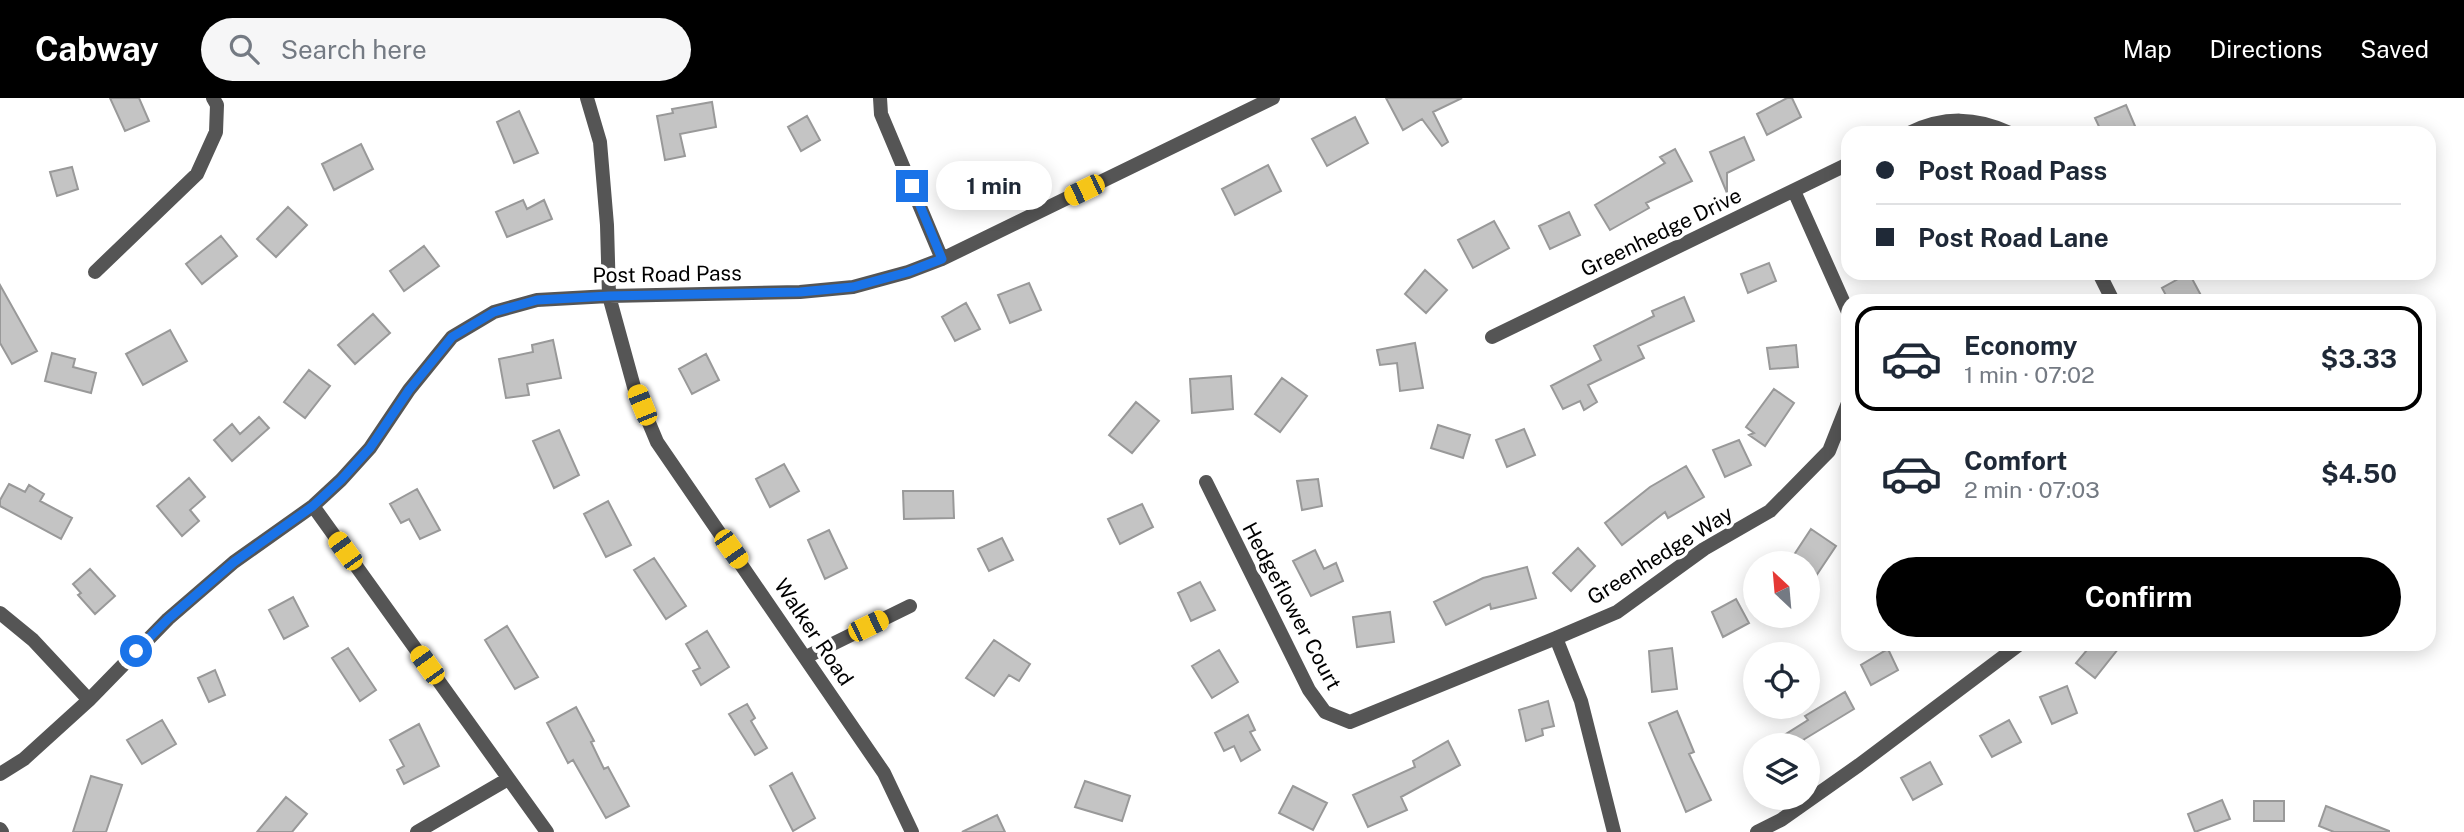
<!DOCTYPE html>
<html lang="en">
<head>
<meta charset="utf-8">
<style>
  body { margin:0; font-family:"Public Sans",sans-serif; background:#f6f6f7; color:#1f2937; height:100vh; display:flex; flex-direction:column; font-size:26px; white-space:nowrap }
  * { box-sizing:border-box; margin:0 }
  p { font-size:23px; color:#747a83 }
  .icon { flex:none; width:38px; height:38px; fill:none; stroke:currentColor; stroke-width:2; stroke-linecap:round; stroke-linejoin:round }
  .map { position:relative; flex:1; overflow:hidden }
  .side { position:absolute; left:1841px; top:196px; width:595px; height:357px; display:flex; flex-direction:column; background:#fff; border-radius:21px; box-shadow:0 4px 18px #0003 }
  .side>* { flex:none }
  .top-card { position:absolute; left:1841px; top:28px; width:595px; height:154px; border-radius:21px; box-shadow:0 4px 18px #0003; display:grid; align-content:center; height:154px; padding:0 35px; background:#fff }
  .needle { width:46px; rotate:334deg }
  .fabs { position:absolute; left:1743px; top:453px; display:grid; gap:14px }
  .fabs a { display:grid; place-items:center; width:77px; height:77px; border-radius:50%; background:#fff; box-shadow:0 4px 18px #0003; font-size:35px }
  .end { position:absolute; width:32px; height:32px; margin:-16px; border:9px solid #1a73e8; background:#fff; box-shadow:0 0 0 4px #fff }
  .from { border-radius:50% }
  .bubble { position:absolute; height:49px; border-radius:24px; background:#fff; box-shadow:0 4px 18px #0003; font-size:23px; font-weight:700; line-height:49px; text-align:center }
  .car { position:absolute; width:21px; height:42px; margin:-21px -10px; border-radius:9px; box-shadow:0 0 5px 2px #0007; background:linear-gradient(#f5c518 24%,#345 0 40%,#f5c518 0 76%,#345 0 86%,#f5c518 0) }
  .top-card b { display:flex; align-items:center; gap:24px; height:66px; font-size:26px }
  .top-card b+b { border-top:2px solid #e0e1e3 }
  .top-card i { width:18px; height:18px; background:#1f2937 }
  ul { padding:12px 0 0; list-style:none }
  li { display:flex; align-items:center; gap:21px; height:105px; margin:0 14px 10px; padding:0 21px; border:4px solid transparent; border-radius:21px }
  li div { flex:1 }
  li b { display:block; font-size:26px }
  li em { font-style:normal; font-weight:700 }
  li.on { border-color:#000 }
  li>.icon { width:63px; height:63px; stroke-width:1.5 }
  .primary-button { display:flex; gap:14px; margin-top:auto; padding:14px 35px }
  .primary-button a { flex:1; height:80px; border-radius:42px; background:#000; color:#fff; font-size:28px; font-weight:700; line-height:80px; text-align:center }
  header { display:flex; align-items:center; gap:42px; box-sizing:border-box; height:98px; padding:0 35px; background:#000; color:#fff }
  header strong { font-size:33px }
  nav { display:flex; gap:38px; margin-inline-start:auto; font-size:24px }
  .search { width:490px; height:63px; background:#f6f6f7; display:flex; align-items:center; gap:18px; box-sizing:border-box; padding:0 24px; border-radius:38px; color:#747a83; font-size:26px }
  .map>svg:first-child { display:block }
  .building { fill:#c4c4c4; stroke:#999; stroke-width:2 }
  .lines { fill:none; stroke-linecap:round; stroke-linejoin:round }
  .minor { stroke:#555; stroke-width:14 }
  .route { stroke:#1a73e8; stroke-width:9 }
  .labels { text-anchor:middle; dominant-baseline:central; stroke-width:7; stroke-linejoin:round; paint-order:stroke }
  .street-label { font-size:21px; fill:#000; stroke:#fff }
</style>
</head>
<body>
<header>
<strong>Cabway</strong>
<div class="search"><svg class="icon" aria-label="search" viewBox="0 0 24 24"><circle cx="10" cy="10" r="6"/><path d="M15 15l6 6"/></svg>Search here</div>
<nav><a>Map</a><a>Directions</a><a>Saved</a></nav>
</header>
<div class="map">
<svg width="2464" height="734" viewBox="0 0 2464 734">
  <rect width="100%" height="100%" fill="#fff"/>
  <path class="building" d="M110 0H139L149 23 125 33Z
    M1386 0H1462L1433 14 1448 44 1442 48 1422 21 1403 32Z
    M1787 0H1792L1801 19 1767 37 1757 16Z
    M712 4 716 29 680 36 685 58 665 62 657 18 673 15 672 11Z
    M2126 7 2138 35H2102L2095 20Z
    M519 13 538 55 514 65 497 24Z
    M807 18 820 42 801 53 788 29Z
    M1355 19 1368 45 1327 68 1312 41Z
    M1744 39 1754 62 1727 75V95L1710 54Z
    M361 46 373 71 334 92 322 66Z
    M1675 51 1692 83 1646 105 1649 110 1610 132 1595 107 1665 65 1660 59Z
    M1268 67 1281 93 1235 117 1222 91Z
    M72 69 78 91 57 98 50 74Z
    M523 102 527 111 544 102 552 121 507 139 496 114Z
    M288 109 307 127 276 159 257 141Z
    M1569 114 1580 137 1550 151 1539 128Z
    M1494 123 1509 150 1473 170 1458 142Z
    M221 138 237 158 202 186 186 166Z
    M424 148 439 168 404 193 390 173Z
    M1769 165 1776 183 1748 195 1741 176Z
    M1425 172 1447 192 1426 215 1405 196Z
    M2189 175 2204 203H2169L2162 190Z
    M1029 185 1041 212 1010 225 998 197Z
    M0 187 37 253 12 266 0 245Z
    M1684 199 1694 223 1638 248 1644 260 1588 287 1597 304 1584 312 1580 303 1563 311 1551 288 1601 262 1594 248 1654 218 1652 213Z
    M966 205 980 231 955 243 942 219Z
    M373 216 390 235 355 266 338 247Z
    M170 232 187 263 143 287 126 256Z
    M553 242 561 280 527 286 529 297 506 300 499 261 533 254 532 247Z
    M1415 245 1423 290 1400 293 1397 265 1380 267 1377 252Z
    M1796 247 1798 269 1770 271 1767 250Z
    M52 255 75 261 73 269 96 275 91 295 45 283Z
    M706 256 719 282 692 296 679 271Z
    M309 272 330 288 305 320 284 304Z
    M1231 278 1233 311 1192 315 1190 281Z
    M1282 280 1307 298 1280 334 1255 316Z
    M1774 291 1794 305 1765 348 1749 337 1754 335 1746 329Z
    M1136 304 1159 323 1132 355 1109 337Z
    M259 319 269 330 232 363 214 342 232 326 240 336Z
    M1438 327 1470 337 1463 360 1431 350Z
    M1524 331 1535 357 1507 369 1496 342Z
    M559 332 579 377 554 390 533 343Z
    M1739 342 1751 367 1725 379 1713 352Z
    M784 366 799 393 770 409 756 381Z
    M1686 368 1704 399 1668 420 1665 414 1622 447 1605 425 1650 389Z
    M189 380 205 399 190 412 199 423 182 438 157 408Z
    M1318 381 1322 408 1302 412 1297 383Z
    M9 386 25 394 29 387 44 396 40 403 72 420 61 441 0 408V402Z
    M417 391 440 432 420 441 409 421 401 425 390 406Z
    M903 393H953L954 420 904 421Z
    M608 403 631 447 606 459 584 416Z
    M1142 406 1153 429 1120 446 1108 421Z
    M1811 431 1836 448 1808 490V466H1788Z
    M829 432 847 470 825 481 808 442Z
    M1002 440 1013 462 989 473 978 451Z
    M1578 450 1595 468 1571 493 1553 475Z
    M1315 452 1324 471 1336 465 1343 483 1311 498 1293 463Z
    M654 460 686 508 666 521 634 472Z
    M1527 469 1536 500 1491 511 1490 506 1446 527 1434 504 1483 480Z
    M90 471 115 498 95 516 78 497 81 495 73 486Z
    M1200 484 1215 512 1191 523 1178 495Z
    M293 499 308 528 284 541 269 512Z
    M1736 501 1749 525 1723 539 1712 514Z
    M1390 514 1394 544 1357 549 1353 519Z
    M507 528 538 579 515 591 485 542Z
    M707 533 729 569 701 587 693 573 700 570 686 546Z
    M994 542 1030 566 1019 583 1009 577 994 598 966 580Z
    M2092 546H2122L2095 580 2076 565Z
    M348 550 376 592 360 603 332 560Z
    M1672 550 1677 591 1652 594 1649 553Z
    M1888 551 1898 572 1871 587 1861 567Z
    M1219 552 1238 584 1212 600 1192 568Z
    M215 572 225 597 209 604 198 580Z
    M2067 588 2077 615 2052 626 2040 599Z
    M1845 594 1854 611 1803 642 1807 648H1767L1808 622 1805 618Z
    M1548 603 1554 628 1542 631 1543 637 1526 643 1519 612Z
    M747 606 755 620 751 623 767 650 755 657 729 616Z
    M576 609 594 643 591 644 604 671 608 669 629 708 606 720 573 662 568 665 547 625Z
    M1677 613 1694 654 1689 656 1711 702 1686 714 1649 625Z
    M1248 617 1255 632 1250 634 1260 652 1241 663 1234 648 1224 653 1215 635Z
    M162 622 176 646 142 666 127 642Z
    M2009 622 2021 644 1992 659 1980 638Z
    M419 626 439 668 404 686 397 672 404 668 390 642Z
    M1448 643 1460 667 1401 699 1407 712 1368 729 1353 697 1415 669 1413 663Z
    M1930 664 1942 686 1913 702 1901 680Z
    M792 675 815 720 793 733 770 688Z
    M91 678 122 687 106 734H73Z
    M1085 683 1130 698 1122 723 1075 709Z
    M1293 688 1327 705 1313 732 1279 715Z
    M286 699 307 716 292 734H257Z
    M2222 702 2230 721 2195 734 2188 716Z
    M2254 703H2284V723H2254Z
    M2326 708 2389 733V734H2334L2319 728Z
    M997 717 1005 734H962Z"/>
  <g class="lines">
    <path class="minor" d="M587 0 600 44 607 127 609 198 634 289 657 344 884 675 912 734
      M880 0 881 16 942 161
      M1909 35C1944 18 1976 19 2010 35
      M1794 93 1848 214
      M95 174 197 76 216 34 217 7 213 0
      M2099 175 2113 203
      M1492 239 1848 66
      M1206 384 1309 592 1325 614 1350 624 1556 540
      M313 408 547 734
      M0 515 33 542 89 602
      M806 559 910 508
      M0 676 24 661 89 602 168 521 234 464 313 408 341 382 370 350 409 292 452 239 494 214 537 202 609 198 800 194 853 189 908 174 942 161 1273 0
      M0 731 2 734
      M417 734 508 681
      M1614 734 1581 603 1556 540 1617 514 1704 451 1770 413 1829 353 1848 305
      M1757 734 1781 722 1859 667 2020 546"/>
  </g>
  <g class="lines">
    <path class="route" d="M136 553 168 521 234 464 313 408 341 382 370 350 409 292 452 239 494 214 537 202 609 198 800 194 853 189 908 174 942 161 912 88"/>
  </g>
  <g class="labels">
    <g class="street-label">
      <text transform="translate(1661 134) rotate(-26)">Greenhedge Drive</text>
      <text transform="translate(667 176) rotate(-1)">Post Road Pass</text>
      <text transform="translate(1660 457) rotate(-32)">Greenhedge Way</text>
      <text transform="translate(1292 508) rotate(62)">Hedgeflower Court</text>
      <text transform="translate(814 534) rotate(56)">Walker Road</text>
    </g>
  </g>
</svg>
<div class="fabs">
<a><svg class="needle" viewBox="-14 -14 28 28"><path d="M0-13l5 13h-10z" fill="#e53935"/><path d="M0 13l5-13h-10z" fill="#747a83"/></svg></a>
<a><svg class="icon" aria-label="locate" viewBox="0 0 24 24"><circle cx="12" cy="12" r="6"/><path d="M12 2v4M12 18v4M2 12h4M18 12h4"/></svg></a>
<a><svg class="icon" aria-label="layers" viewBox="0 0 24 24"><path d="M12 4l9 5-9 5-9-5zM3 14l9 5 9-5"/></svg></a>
</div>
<i class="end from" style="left:136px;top:553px"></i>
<i class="end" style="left:912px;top:88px"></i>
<div class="bubble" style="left:936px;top:63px;width:116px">1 min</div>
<i class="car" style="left:1084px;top:92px;rotate:244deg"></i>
<i class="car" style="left:642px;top:307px;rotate:338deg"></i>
<i class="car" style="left:731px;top:451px;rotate:145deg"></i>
<i class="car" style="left:345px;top:453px;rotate:324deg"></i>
<i class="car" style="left:868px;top:528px;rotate:64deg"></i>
<i class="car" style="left:427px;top:567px;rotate:324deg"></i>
<div class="top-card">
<b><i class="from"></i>Post Road Pass</b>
<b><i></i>Post Road Lane</b>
</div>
<section class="side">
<ul>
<li class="on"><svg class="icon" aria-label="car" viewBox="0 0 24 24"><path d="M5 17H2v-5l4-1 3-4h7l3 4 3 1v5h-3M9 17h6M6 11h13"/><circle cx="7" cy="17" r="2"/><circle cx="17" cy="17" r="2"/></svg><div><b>Economy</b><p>1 min · 07:02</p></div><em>$3.33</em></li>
<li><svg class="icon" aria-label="car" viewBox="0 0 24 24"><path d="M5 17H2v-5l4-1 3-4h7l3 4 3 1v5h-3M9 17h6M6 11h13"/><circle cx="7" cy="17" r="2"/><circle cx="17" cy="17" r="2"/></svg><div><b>Comfort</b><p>2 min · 07:03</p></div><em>$4.50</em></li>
</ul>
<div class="primary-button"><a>Confirm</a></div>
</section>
</div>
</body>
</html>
